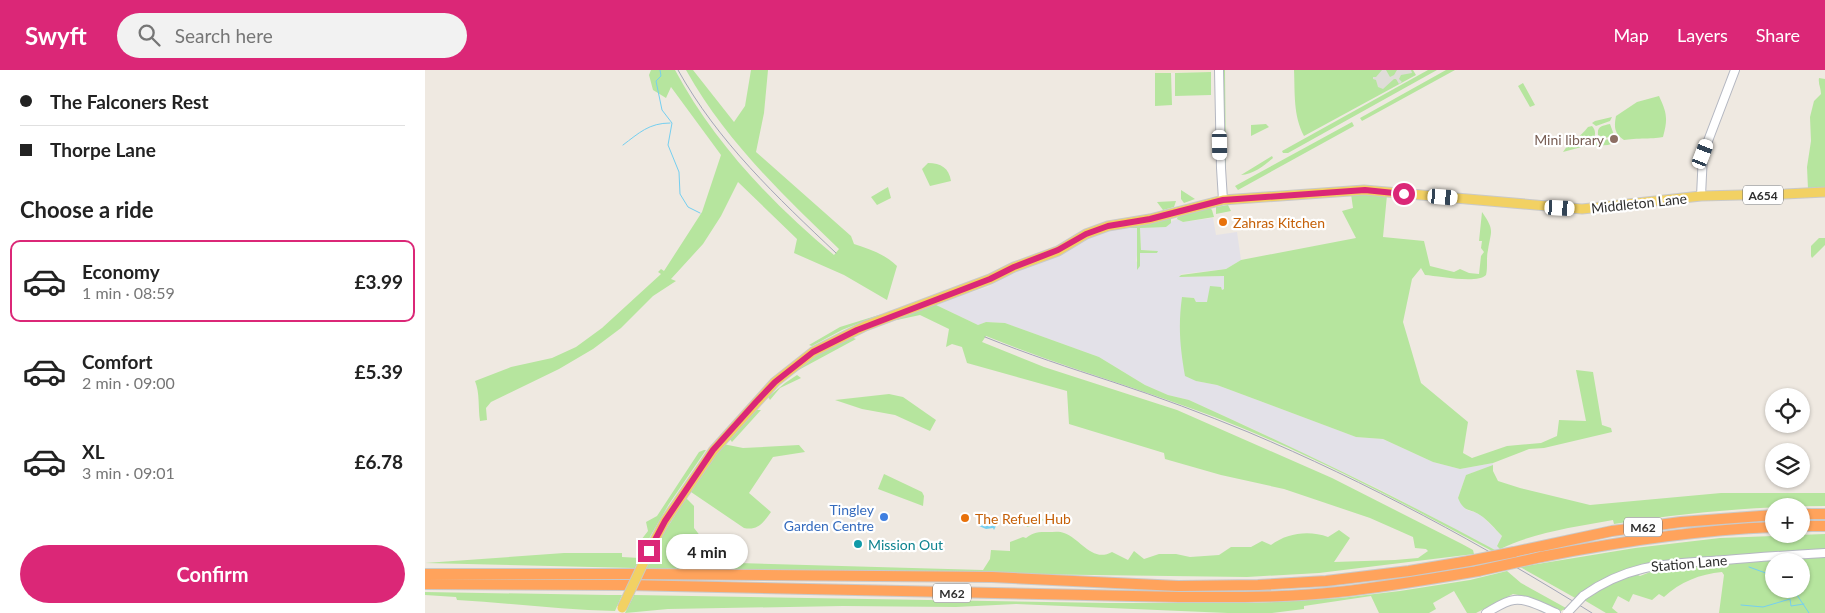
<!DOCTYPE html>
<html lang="en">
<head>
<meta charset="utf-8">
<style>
  body { margin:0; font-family:Lato,sans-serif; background:#f2f2f2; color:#222; height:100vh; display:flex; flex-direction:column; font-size:19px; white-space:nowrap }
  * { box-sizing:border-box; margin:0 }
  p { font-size:16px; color:#767676 }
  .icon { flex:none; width:28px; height:28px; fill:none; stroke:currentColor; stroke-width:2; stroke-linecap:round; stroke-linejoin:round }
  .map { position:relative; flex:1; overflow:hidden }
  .sheet { display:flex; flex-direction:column; background:#fff; width:425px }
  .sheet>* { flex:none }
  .top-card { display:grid; align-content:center; height:110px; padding:0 20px; background:#fff }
  .fabs { position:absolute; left:1340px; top:318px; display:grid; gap:10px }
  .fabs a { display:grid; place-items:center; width:45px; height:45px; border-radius:50%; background:#fff; box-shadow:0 1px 4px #0004; font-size:25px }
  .end { position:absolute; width:22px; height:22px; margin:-11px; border:6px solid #db2777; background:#fff; box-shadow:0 0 0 2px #fff }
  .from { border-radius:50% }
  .bubble { position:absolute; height:35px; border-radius:18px; background:#fff; box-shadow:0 1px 4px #0004; font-size:16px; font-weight:700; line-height:35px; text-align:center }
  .car { position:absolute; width:15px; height:30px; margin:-15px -8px; border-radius:6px; box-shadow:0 0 4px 1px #0007; background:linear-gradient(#fff 24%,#345 0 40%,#fff 0 76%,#345 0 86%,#fff 0) }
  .top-card b { display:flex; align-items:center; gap:18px; height:48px; font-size:19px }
  .top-card b+b { border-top:1px solid #e0e0e0 }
  .top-card i { width:12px; height:12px; background:#222 }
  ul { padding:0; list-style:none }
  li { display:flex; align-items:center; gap:15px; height:82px; margin:0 10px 8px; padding:0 10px; border:2px solid transparent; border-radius:10px }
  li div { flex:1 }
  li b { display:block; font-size:19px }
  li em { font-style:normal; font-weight:700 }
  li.active { border-color:#db2777 }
  li>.icon { width:45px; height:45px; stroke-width:1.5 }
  h2 { padding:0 20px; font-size:22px; line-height:60px }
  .action { display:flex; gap:10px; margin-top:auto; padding:10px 20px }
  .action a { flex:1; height:58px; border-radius:30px; background:#db2777; color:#fff; font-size:20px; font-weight:700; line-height:58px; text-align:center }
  header { display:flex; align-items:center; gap:30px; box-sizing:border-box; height:70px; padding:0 25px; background:#db2777; color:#fff }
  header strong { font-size:24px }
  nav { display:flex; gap:28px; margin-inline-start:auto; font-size:18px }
  .search { width:350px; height:45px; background:#f2f2f2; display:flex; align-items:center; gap:12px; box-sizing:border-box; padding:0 18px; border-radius:28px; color:#767676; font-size:19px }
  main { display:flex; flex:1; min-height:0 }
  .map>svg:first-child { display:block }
  .industrial { fill:#e3e1e8 }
  .education { fill:#f0e6d1 }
  .green { fill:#b6e59e; fill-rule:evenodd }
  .plaza { fill:#dfdcd8 }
  .water { fill:#75cff0 }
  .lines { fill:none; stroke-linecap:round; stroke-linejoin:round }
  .stream { stroke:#75cff0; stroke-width:1 }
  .secondary-casing { stroke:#b4b7c1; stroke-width:10 }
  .primary-casing { stroke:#c9c9c9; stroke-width:11 }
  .highway-casing { stroke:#c9c9c9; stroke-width:12 }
  .secondary { stroke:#fff; stroke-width:8 }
  .primary { stroke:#f2d163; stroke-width:9 }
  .highway { stroke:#ffa35c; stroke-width:10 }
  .rail { stroke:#a3a6b8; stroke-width:1 }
  .secondary-bridge-casing { stroke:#b4b7c1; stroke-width:10; stroke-linecap:butt }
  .primary-bridge-casing { stroke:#c9c9c9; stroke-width:11; stroke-linecap:butt }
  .highway-bridge-casing { stroke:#c9c9c9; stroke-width:12; stroke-linecap:butt }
  .secondary-bridge { stroke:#fff; stroke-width:8 }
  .primary-bridge { stroke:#f2d163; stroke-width:9 }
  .highway-bridge { stroke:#ffa35c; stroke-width:10 }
  .route { stroke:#db2777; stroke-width:6 }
  .education-dot { fill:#8d6e63; stroke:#fff; stroke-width:2 }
  .food-dot { fill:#e8710a; stroke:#fff; stroke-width:2 }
  .shop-dot { fill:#3f7fe0; stroke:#fff; stroke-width:2 }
  .culture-dot { fill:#0f9aa8; stroke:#fff; stroke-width:2 }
  .labels { text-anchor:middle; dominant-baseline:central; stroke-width:4.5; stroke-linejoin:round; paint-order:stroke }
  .shield { fill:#fff; stroke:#6d6d6d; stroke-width:1 }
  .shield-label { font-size:12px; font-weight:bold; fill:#2e2e2e }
  .education-label { font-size:14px; fill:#785e54; stroke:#fff; text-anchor:end }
  .street-label { font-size:14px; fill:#2e2e2e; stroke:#fff }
  .food-label { font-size:14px; fill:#c56008; stroke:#fff; text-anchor:start }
  .shop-label { font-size:14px; fill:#366cbe; stroke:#fff; text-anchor:end }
  .culture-label { font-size:14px; fill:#0d838f; stroke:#fff; text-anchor:start }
</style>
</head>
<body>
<header>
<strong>Swyft</strong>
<div class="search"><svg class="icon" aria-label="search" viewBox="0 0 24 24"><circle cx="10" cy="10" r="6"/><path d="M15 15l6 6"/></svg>Search here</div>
<nav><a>Map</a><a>Layers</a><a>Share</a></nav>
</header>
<main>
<section class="sheet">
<div class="top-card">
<b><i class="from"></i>The Falconers Rest</b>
<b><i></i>Thorpe Lane</b>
</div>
<h2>Choose a ride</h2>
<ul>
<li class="active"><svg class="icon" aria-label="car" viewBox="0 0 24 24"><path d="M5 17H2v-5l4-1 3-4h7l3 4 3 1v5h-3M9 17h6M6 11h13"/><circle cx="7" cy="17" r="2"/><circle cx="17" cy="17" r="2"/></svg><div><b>Economy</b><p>1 min · 08:59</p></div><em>£3.99</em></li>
<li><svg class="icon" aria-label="car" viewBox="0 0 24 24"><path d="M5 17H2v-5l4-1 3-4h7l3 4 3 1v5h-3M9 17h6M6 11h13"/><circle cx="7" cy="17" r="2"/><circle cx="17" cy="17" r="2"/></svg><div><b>Comfort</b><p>2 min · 09:00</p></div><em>£5.39</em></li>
<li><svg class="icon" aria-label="car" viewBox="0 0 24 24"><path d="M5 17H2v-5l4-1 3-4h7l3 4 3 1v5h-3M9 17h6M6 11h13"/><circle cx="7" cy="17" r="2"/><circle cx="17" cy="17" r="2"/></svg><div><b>XL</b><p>3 min · 09:01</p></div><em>£6.78</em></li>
</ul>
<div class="action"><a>Confirm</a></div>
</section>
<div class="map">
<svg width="1400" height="543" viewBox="0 0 1400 543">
  <rect width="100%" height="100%" fill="#efe9e1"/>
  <path class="industrial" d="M788 148 791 165 812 162 816 190 801 199 756 204 755 207 799 206V219L782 232H771L769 228 757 227 771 311 792 315 931 367 958 369 1008 392 1035 399 1068 393V395L1041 405 1033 428 1042 440 1055 444 1077 466 1072 475 1075 479 1070 480 956 420 830 360 764 330 743 325 720 315 674 287 580 253 561 252 553 255 509 234 563 217 584 204H588L594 199 639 181 674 162 695 158 712 157 713 179 711 191 715 196V183H732V181L716 180 715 157H741L747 151 752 149 758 152Z"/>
  <path class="education" d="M730 0H786V2L730 3Z"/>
  <path class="green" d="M226 0H250C288 71 347 134 409 185L414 179C356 123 301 71 261 0H268L309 52 320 36 326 0H343L339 43 331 82 426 166 429 174C444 179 460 184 472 196L462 230 419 205 369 183 372 169 313 112 296 146 278 174 246 209 251 211 228 226 196 258 168 279 134 299 66 332 61 338 62 350 55 351C53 338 55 323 50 311L86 297 127 288 151 277 177 258 236 204 233 202 236 199 239 201 277 142 296 85 246 17 241 28 228 20 224 5Z
    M796 0H800L801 97 800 96Z
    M869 0H988L991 5 879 66C868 46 870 22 869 0Z
    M1003 0H1012L863 83H858L857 81Z
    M1021 0H1030L937 51 935 48Z
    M786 2V25L750 26V3Z
    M730 3H746L747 35 730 36Z
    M1394 8 1400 9V118L1383 119 1382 97 1386 71 1385 47 1389 31 1396 24C1396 18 1393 14 1394 8Z
    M1098 13 1110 35 1105 37 1093 16Z
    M1234 26C1242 43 1243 49 1238 67 1232 69 1209 68 1199 70 1189 63 1189 57 1191 46L1212 32Z
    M1187 47 1185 51 1171 56 1167 53 1170 51Z
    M927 52 929 56 813 120 810 116Z
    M841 54 844 57 826 66V55Z
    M1185 54 1189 65 1188 66 1180 68 1173 65C1172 56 1177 56 1185 54Z
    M1167 56C1173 62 1169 70 1164 75L1138 82C1144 72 1156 67 1163 57Z
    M1192 69 1195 71 1183 75 1167 76 1170 71 1173 70Z
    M847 86 848 88C840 95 828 105 816 105Z
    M503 93C516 93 524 98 526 111L505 116 497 99Z
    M463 117 466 128 452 135 446 127Z
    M756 120 770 129 759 133 756 129Z
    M926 124 962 125 958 167 999 171 1005 196 1029 202 1035 199 1044 203 1054 204 1056 186 1059 182 1056 178 1057 171H1054L1057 142C1070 161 1066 160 1063 180 1061 188 1063 197 1061 205 1053 214 1013 206 1000 205L996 198 987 209 978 252 996 313 1043 352 1038 383 1047 388 1082 376 1116 373 1132 366 1134 350 1161 351 1151 300 1168 302 1177 355 1186 358 1187 362 1119 378 1104 379 1068 393 1035 399 1008 392 958 369 931 367 792 315 771 311 760 306C755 277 753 256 757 227L769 228 771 232H782L785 216 796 217 797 220 799 219V206L754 207 756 205 801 199 816 190 931 168 917 141 928 138Z
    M751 131 749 137 738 140 732 132Z
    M803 135 806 141 791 144V137Z
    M785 138 787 140 789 147 758 152 752 149 753 146Z
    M746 147V153L741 157 715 158 716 180 733 181 732 183H715V196L712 200V158H695Z
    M1394 168H1400V175L1387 188 1386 186V176Z
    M509 234 553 255 561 252 580 253 674 287 720 315 743 325 764 330C868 377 970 426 1070 480L1067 481C985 437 903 393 817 358 733 323 644 300 561 266L557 272 619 297 752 340 907 408 1037 474 1048 480 1049 484 894 503 822 507 221 499 235 469 261 428 269 436V458L280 472 278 492 558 500 565 489 566 480 585 481V472L598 467 601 468C609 462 613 462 623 462 628 462 635 461 639 463 656 469 667 493 687 482L703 490 709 481 719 489 734 484H751L765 487 794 485 806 477H826L837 471 846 475C862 463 884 460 903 467L914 460 925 468 909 492 970 490 993 488 1003 481 1001 479 990 478 988 467 945 448 859 419 796 405 740 389 739 383 644 354 642 321 542 293 537 277 527 274 521 277 524 259 495 245 472 250V248Z
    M457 244 417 260 387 276 384 275 415 257Z
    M426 267 431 269 368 303 393 283Z
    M372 305 376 308 355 318 345 330 343 327 360 313Z
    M464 324 478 327 511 350 505 361 470 345 437 339 410 330Z
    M330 340H336L307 372 304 368Z
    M298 374 318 378 374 375 380 382 348 387 324 423 346 442C339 452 333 461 319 458L266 422 265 420Z
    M279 380H281L244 434 226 465 224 469 216 470 223 461 221 452 232 446 274 382Z
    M1068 395V401L1073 411 1095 418 1165 435 1296 423H1400V436C1330 436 1260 443 1189 454L1188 450C1150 457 1110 462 1075 479L1072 476 1077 466C1070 459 1063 450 1055 445 1045 438 1039 443 1033 428L1041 405Z
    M459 404 497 422 499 426 498 436 453 419Z
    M593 445 609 449 616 448 619 450 603 457 594 452Z
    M1400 464V479L1221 494 1207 497 1181 508 1152 529 1095 497 1210 478 1295 468Z
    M139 483H197V487L215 488 210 498 0 493Z
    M1400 486V543H1294L1299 505 1297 502C1275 504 1255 512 1239 527L1234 524 1227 530 1208 524 1204 532 1193 526 1187 538 1193 543H1181L1159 530 1172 521 1199 507 1211 504 1215 506 1228 501 1256 499V497ZM1349 491H1376V519H1349Z
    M1082 501 1096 513 1141 538 1136 541 1104 527 1088 524 1051 543H1042L1029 521 1008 533 1011 539 1004 543H954L946 526 879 536V539L847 543H803L591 534 531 537 418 536 243 539 200 543 209 525 683 533H831L916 528 975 521 1045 510Z
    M0 522 183 525H197L190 541C137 540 85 533 32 530L31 527 0 525Z"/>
  <path class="plaza" d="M957 0H961L965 7 969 5 972 0H986L987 3 976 5 974 9 977 12 974 14 971 9H969L958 19 953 17 951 10 948 9V7H951Z"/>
  <path class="water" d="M558 448 567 450 568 452H573L569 460 568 458 561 459 554 456 555 449Z"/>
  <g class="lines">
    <path class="stream" d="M235 0 236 6 231 11 237 40 247 53 243 75 254 102 255 124 263 137 275 143
      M198 75C214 63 224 53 245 53
      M1324 497 1349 506
      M1368 519 1384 543
      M1316 535 1338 537 1365 529 1366 536 1379 534"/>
    <g class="secondary-casing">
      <path id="secondary" d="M794 0 796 98 798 130
        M1276 126 1278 84 1310 0
        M1158 526C1206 492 1245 494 1300 490 1334 487 1367 485 1400 483
        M1061 543C1070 538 1080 531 1089 530 1102 528 1119 538 1131 543"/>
    </g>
    <g class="primary-casing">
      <path id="primary" d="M224 481 240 451 288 381 350 312 388 282 440 256 565 209 589 197 633 181 661 164 683 156 725 149 798 130 939 120 1157 139 1276 126 1360 124 1400 122"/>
    </g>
    <g class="highway-casing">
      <path id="highway" d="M1376 444H1400
        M1376 456H1400
        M1089 482 1187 461 1256 452 1349 445
        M1116 487C1192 472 1270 460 1349 457
        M0 504H217L567 507 753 516 833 515 901 511 984 501 1044 491
        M0 514 201 515 754 527C807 527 860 528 913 522 960 517 1006 509 1053 501"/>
    </g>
    <use href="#secondary" class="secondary"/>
    <use href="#primary" class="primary"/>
    <use href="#highway" class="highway"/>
    <path class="rail" d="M253 0C293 72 352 127 411 183
      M560 267C602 284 645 298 688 312 734 327 779 344 823 362 942 412 1058 475 1167 543"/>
    <g class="secondary-bridge-casing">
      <path id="secondary-bridge" d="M1142 543 1158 526"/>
    </g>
    <g class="primary-bridge-casing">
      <path id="primary-bridge" d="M197 538 224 481"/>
    </g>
    <g class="highway-bridge-casing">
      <path id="highway-bridge" d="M1044 491 1089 482
        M1053 501 1116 487"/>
    </g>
    <use href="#secondary-bridge" class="secondary-bridge"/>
    <use href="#primary-bridge" class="primary-bridge"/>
    <use href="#highway-bridge" class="highway-bridge"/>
  </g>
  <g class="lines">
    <path class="route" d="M224 481 240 451 288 380 331 332 350 312 388 282 432 260 565 209 589 197 633 180 661 164 683 156 725 149 798 130 940 120 979 124"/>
  </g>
  <circle class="education-dot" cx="1189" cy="69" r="5"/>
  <g class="food-dot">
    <circle cx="798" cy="152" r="5"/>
    <circle cx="540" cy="448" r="5"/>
  </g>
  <circle class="shop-dot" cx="459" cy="447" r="5"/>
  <circle class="culture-dot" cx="433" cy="474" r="5"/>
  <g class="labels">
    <g class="shield">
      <rect x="1318" y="115.5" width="40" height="19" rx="4"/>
      <rect x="1199" y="447.5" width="38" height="19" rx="4"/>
      <rect x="508" y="513.5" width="38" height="19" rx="4"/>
    </g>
    <g class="shield-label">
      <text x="1338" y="125">A654</text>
      <text x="1218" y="457">M62</text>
      <text x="527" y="523">M62</text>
    </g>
    <g class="education-label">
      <text x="1179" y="69">Mini library</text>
    </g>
    <g class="street-label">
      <text transform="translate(1214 133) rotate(-6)">Middleton Lane</text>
      <text transform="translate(1264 493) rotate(-5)">Station Lane</text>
    </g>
    <g class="food-label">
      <text x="808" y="152">Zahras Kitchen</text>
      <text x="550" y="448">The Refuel Hub</text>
    </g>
    <g class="shop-label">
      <text x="449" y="439">Tingley<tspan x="449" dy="16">Garden Centre</tspan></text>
    </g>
    <g class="culture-label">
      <text x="443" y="474">Mission Out</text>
    </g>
  </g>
</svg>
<div class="fabs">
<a><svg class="icon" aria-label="locate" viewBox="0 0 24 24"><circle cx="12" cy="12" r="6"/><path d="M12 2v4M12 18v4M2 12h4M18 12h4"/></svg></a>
<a><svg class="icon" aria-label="layers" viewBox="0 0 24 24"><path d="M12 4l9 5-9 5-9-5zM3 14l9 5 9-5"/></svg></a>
<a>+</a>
<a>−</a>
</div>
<i class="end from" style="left:979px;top:124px"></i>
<i class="end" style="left:224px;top:481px"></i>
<div class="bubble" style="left:241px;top:464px;width:82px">4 min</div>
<i class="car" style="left:795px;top:75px;rotate:179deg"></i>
<i class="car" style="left:1278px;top:84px;rotate:21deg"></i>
<i class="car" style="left:1018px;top:127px;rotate:95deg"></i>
<i class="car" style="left:1135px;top:138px;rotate:93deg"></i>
</div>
</main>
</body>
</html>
